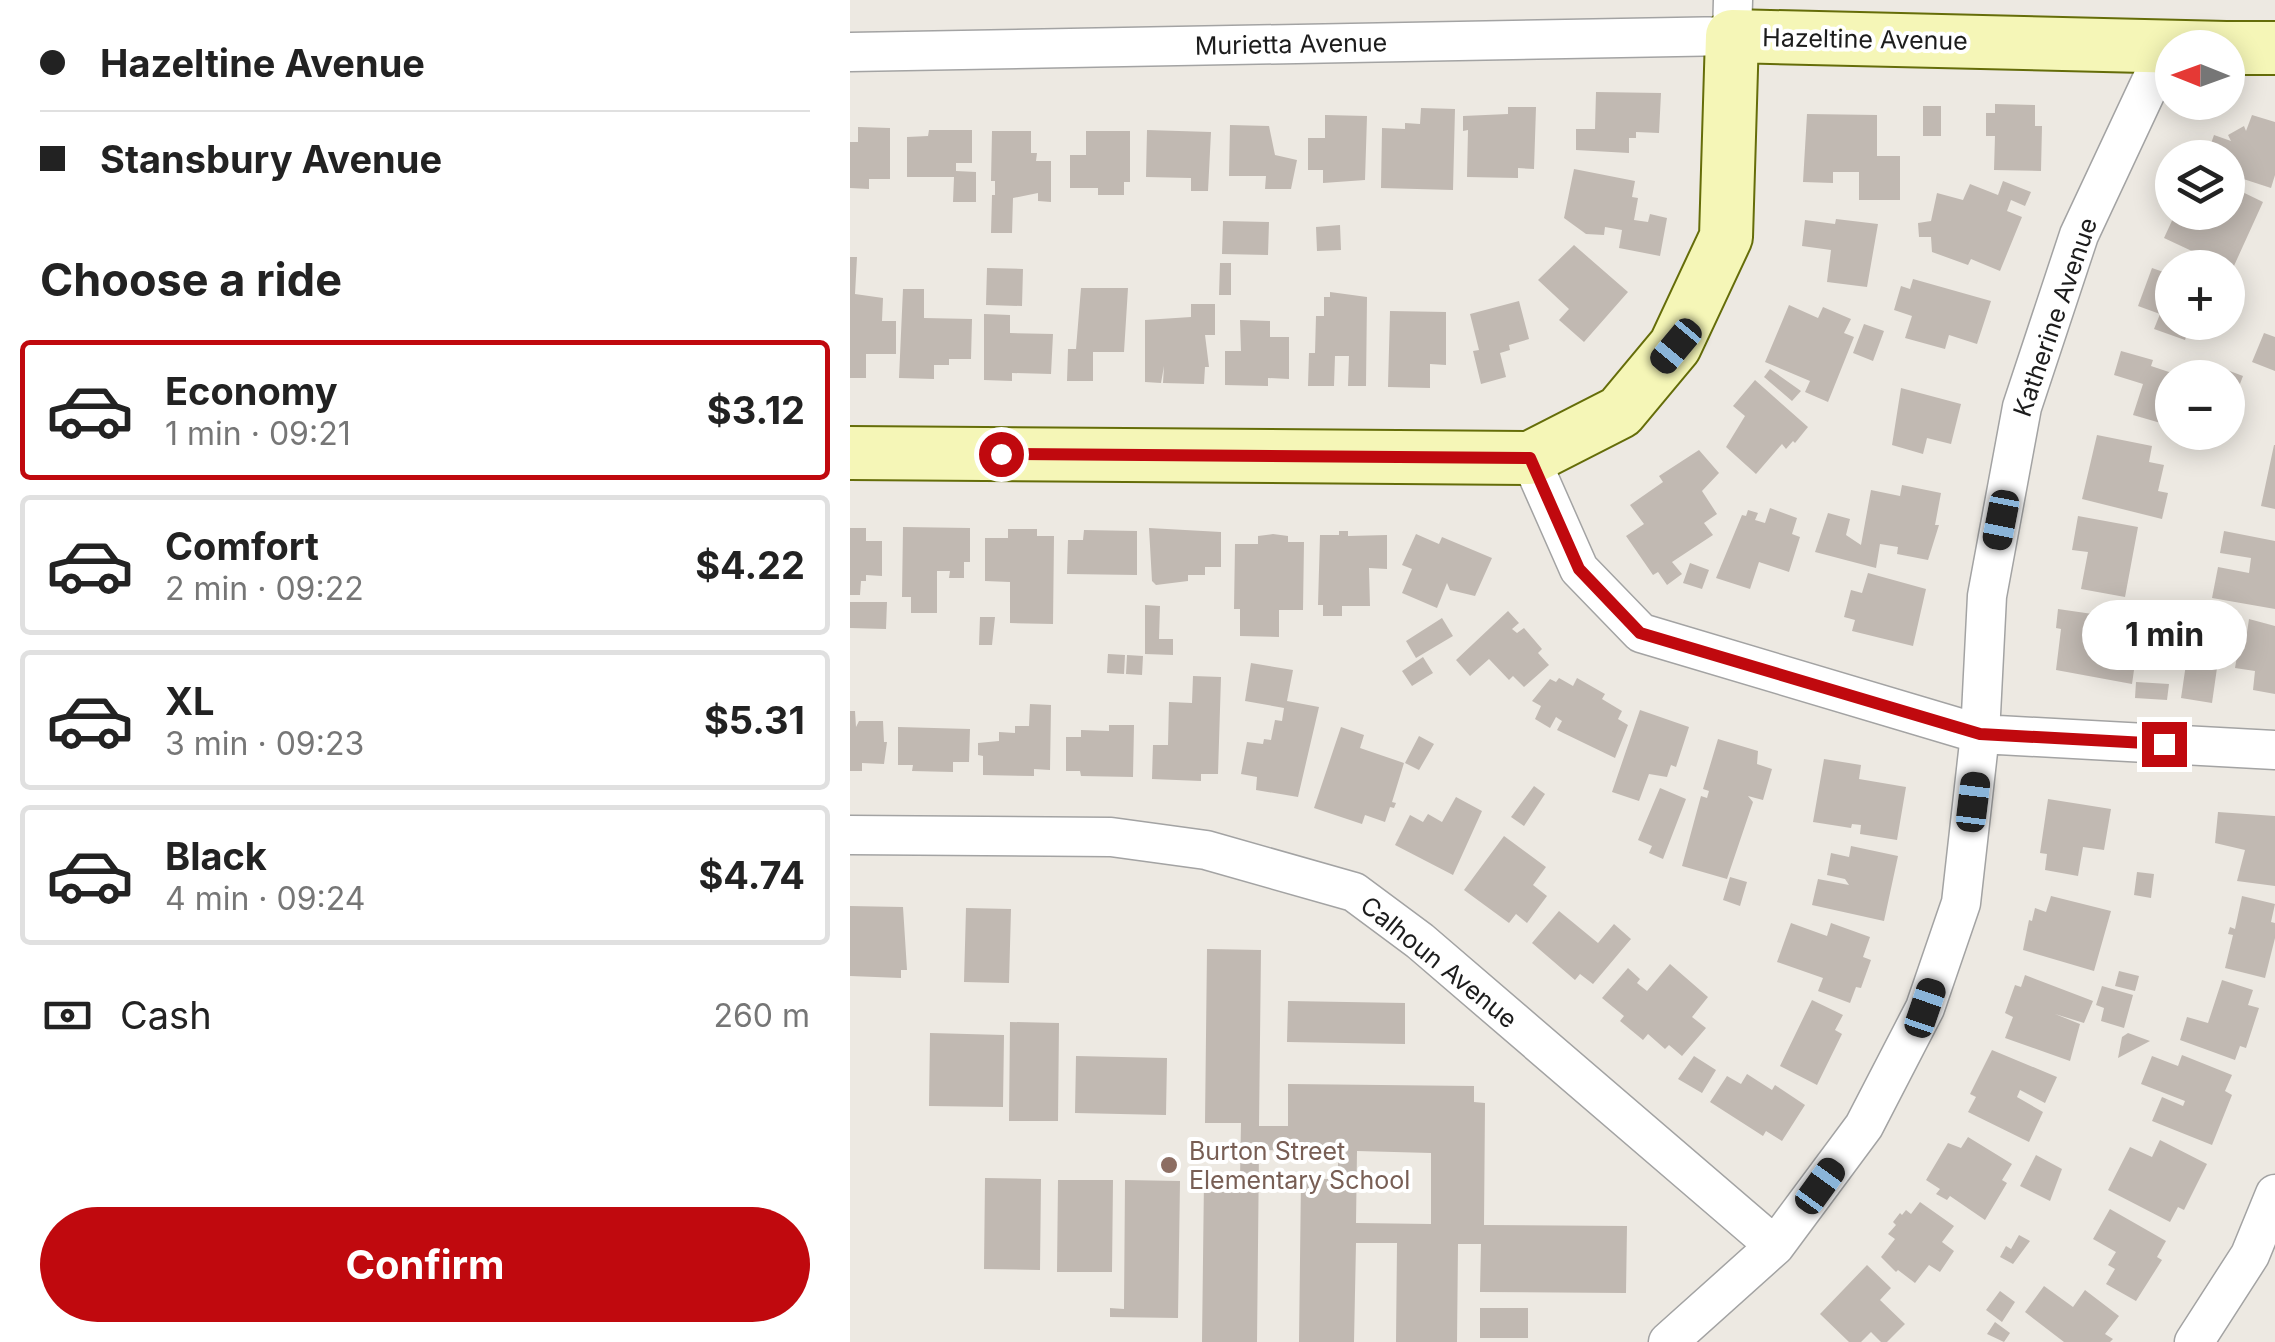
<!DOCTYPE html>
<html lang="en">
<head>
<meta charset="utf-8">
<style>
  body { margin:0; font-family:Inter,sans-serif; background:#f2f2f2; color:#222; height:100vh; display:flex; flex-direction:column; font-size:38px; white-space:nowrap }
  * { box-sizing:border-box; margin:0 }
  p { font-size:32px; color:#767676 }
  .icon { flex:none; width:55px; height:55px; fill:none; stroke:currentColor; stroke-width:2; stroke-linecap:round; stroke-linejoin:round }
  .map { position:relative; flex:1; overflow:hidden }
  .details { display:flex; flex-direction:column; background:#fff; width:850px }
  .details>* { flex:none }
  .guide { display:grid; align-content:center; height:220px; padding:0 40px; background:#fff }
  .needle { width:65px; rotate:271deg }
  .controls { position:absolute; left:1305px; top:30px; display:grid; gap:20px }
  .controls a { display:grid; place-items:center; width:90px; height:90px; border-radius:50%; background:#fff; box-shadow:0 5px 25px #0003; font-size:50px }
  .end { position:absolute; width:45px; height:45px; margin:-22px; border:12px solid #c0090e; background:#fff; box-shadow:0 0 0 5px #fff }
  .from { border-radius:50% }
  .bubble { position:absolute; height:70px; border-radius:35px; background:#fff; box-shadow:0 5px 25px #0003; font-size:32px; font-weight:700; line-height:70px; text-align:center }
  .car { position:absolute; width:30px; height:60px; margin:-30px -15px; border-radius:12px; box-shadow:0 0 8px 2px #0007; background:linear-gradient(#222 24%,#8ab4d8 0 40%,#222 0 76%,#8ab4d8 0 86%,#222 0) }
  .guide b { display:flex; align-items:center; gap:35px; height:95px; font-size:38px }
  .guide b+b { border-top:2px solid #e0e0e0 }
  .guide i { width:25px; height:25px; background:#222 }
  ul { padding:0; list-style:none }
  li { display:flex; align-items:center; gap:30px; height:140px; margin:0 20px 15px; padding:0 20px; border:5px solid #e0e0e0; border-radius:10px }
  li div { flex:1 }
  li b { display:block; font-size:38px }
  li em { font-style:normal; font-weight:700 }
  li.active { border-color:#c0090e }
  li>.icon { width:90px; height:90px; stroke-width:1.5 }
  h2 { padding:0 40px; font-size:45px; line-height:120px }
  .pay { display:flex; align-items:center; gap:25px; height:110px; padding:0 40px; font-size:38px }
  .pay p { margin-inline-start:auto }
  .cta { display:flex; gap:20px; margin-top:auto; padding:20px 40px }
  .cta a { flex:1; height:115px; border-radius:60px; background:#c0090e; color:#fff; font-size:40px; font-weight:700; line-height:115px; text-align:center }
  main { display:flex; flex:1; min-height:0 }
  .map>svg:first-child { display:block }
  .building { fill:#c1b9b2; fill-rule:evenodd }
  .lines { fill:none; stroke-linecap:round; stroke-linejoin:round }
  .street-casing { stroke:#a3a3a3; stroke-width:41 }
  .secondary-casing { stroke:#656d09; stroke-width:56 }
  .street { stroke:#fff; stroke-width:38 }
  .secondary { stroke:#f5f6b7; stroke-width:52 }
  .route { stroke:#c0090e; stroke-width:12 }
  .education-dot { fill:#8d6e63; stroke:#fff; stroke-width:4 }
  .labels { text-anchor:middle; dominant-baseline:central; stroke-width:8; stroke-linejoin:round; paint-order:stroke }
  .street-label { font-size:25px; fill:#1c1c1c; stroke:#fff }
  .education-label { font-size:25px; fill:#785e54; stroke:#fff; text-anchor:start }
</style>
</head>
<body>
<main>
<section class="details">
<div class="guide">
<b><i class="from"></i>Hazeltine Avenue</b>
<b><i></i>Stansbury Avenue</b>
</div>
<h2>Choose a ride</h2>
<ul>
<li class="active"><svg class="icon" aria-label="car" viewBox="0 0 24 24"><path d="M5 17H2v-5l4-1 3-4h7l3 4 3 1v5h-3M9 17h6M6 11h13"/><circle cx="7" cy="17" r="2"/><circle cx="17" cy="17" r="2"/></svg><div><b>Economy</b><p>1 min · 09:21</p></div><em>$3.12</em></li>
<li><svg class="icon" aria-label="car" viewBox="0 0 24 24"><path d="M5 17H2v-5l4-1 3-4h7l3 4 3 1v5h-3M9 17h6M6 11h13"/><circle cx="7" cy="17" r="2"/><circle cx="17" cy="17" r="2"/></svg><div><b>Comfort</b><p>2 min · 09:22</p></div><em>$4.22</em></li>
<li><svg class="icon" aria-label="car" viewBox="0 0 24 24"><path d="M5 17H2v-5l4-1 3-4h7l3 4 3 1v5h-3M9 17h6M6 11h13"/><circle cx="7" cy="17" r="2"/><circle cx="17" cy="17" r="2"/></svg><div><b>XL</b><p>3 min · 09:23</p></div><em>$5.31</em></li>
<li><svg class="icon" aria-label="car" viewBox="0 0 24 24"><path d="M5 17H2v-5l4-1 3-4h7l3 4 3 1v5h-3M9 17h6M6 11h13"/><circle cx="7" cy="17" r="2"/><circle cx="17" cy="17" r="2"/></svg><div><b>Black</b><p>4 min · 09:24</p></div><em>$4.74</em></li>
</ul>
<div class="pay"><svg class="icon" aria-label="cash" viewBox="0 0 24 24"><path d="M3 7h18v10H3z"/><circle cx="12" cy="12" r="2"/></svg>Cash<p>260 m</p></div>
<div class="cta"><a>Confirm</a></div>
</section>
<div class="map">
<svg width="1425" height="1342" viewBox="0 0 1425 1342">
  <rect width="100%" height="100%" fill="#ede9e2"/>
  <path class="building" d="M746 92 811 93 809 133 786 132V138H779V153L726 150V129H745Z
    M1145 104 1185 105V126H1192L1191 171 1144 170 1145 136H1136V113H1145Z
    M1073 106H1091V136H1073Z
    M658 107H686L684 169 668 168V178L617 177 618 130 613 131V116L658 114Z
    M571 108 605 109 603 190 531 188 532 128 555 129V123L570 124Z
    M957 114 1027 115V156H1050V200H1009V172H983V183L953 182Z
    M475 115 517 116 515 180 473 183V170H458V138H475Z
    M1402 115 1425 122V175L1421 188 1378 174V158H1356L1364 135 1381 141 1378 135 1394 126 1396 131Z
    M380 125 419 126 425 155 447 160 441 189H415L416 176H379Z
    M8 127 40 128V179H19V189L0 188V142H8Z
    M79 130H122V163H106V171L126 172V202H103L104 177H57V137L78 136Z
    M297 130 361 132 358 191H341V178L296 177Z
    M142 131H181V153H187L186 161H201V202L188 201V193L163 198 162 233H141L142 195H145V181H141Z
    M236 131H280V182H274V195H248V188H220V155H236Z
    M724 169 785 181 782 197 788 198 784 220 798 222 800 214 817 218 810 256 769 248 772 230 755 227 754 235 736 234 714 218Z
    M1153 181 1181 192 1175 206 1161 200 1157 211 1172 217 1150 271 1121 259 1118 265 1082 252 1081 237H1069L1068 223 1081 221 1087 193 1113 200 1120 184 1148 195Z
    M1378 185 1413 202 1378 279V268H1355L1359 259 1314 238 1326 212H1378Z
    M986 219 1028 224 1017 287 977 282 981 250 952 246 955 220 985 224Z
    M373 221 419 222 418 255 372 254Z
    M490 225 491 250 467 251 466 227Z
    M724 245 778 292 734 342 709 320 719 309 688 280Z
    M0 257H7L5 294 33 298 32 321H46V354H16V378H0Z
    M370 263H381V295H369Z
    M137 268 173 269 172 306 136 305Z
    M1302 268 1322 275V322H1341L1335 340 1304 329 1310 314 1288 306Z
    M1063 279 1141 301 1127 344 1099 335 1095 349 1055 338 1062 316 1044 310 1051 286 1060 289Z
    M231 288H278L274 352H243V381H217L218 349H226Z
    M53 289H74V318L122 319 121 359H99V365H84V379L49 378Z
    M480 292 517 297 516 386H498L499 356H485L484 386H458L459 353H465L466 316H474V297H480Z
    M669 301 679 339 659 345 660 350 650 353 656 377 631 384 623 351 629 350 620 314Z
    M341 304H365V335H355L359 367H355L354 384 313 383 314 366 311 383 295 382V320L341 317Z
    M939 305 968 318 973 307 1001 319 994 333 1004 337 978 402 955 392 960 381 915 362Z
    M540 311 596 312V365L580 364V388L538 387Z
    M134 314 160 315V333L203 334 201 374 162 373V381L134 380Z
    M390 320 420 321V337H439V379L418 378V386L375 385V351H391Z
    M1014 324 1034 331 1023 361 1003 353Z
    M1414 333 1425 337V371L1402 362Z
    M1271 351 1303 360 1301 366 1334 377 1322 378 1321 426 1283 415 1293 384 1264 375Z
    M920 369 951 391 942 401 914 377Z
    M1377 370 1393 376 1385 397 1378 394Z
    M905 380 958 427 945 443 943 441 936 449 932 444 906 474 876 447 895 416 883 406Z
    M1051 388 1111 404 1101 444 1077 438 1073 454 1042 445Z
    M1247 435 1302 446 1299 462 1314 465 1308 491 1318 493 1312 519 1232 499Z
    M1424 445H1425V509L1411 506Z
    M849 450 869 473 852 491 867 514 854 523 863 535 822 562 832 574 817 585 808 572 803 575 776 536 794 524 780 505 813 482 809 476Z
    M1052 485 1091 493 1085 525H1089L1078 560 1047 554 1048 547 1030 544 1026 568 965 552 978 513 1000 519 996 535 1011 545 1021 490 1050 496Z
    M920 508 947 518 942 534 950 537 939 572 909 562 900 589 866 578 892 515 896 516 898 510 908 513 905 520 915 523Z
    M1228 516 1288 527 1275 597 1231 589 1238 552 1222 550Z
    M53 527 120 528V562H114V578H99L100 571H87V613H61V597H52Z
    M0 528H16V541H32V576L16 575V581H11L10 595H0Z
    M299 528 371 532V567H355V575H338V581L306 585 302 581Z
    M158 529H187V536H204L203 624 160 623V582L135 581V538H158Z
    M234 530 287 531V575L217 574 218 540H233Z
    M489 531H498V536L537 535V569L519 568 520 606H492V616H473V605H468L470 535H489Z
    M1374 531 1425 541V609L1362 598 1368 567 1399 573 1401 558 1370 553Z
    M423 534 438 536V542H454L453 610H429V637L390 636V609H384L385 544H408V536Z
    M566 534 589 544 592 537 642 558 625 596 600 590 597 583 587 608 552 593 562 569 552 565Z
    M840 563 859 570 852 589 833 583Z
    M1018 573 1076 589 1063 646 1002 631 1005 620 994 617 1001 590 1012 593Z
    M0 602H37L36 629 0 628Z
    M295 605 310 606 309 639H323V655L295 654Z
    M1208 609 1291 621 1282 684 1206 670 1211 629 1206 628Z
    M658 611 669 623 662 629 667 633 674 628 692 649 688 653 699 665 674 687 663 676 659 680 639 659 620 676 606 660Z
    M130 617H145L142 645H129Z
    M592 618 603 636 566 658 556 641Z
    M1399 619 1425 626V694L1403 690 1405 671 1385 668 1390 638 1396 639Z
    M258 654 275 655 274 674 257 673Z
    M277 655 293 656 292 675 276 674Z
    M573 657 583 673 562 686 552 671Z
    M401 663 443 670 437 701 469 707 448 797 406 790 407 777 391 774 397 742 413 744 414 739 421 740 425 720 432 721 434 708 395 701Z
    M1336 664 1367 668 1362 703 1331 698Z
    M343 676 371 677 368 774H351V781L302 779 303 745H318L319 702 342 703Z
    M709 678 723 686 727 678 755 694 752 699 772 711 768 719 778 725 765 758 707 730 712 721 706 717 700 728 685 719 691 706 682 701 700 679 706 682Z
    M1286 682 1319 684 1317 700 1285 698Z
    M180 704 201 705 200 770 184 769V776L133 775V756L128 755V743L149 741V732L165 733V726H179Z
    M790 710 839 727 826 767 821 765 817 777 799 774 789 801 762 792Z
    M0 711H5L6 727 9 721H33L34 742H37L34 764 12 763V771H0Z
    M259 725H284L283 777 231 776 230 771H216V737H231V730L259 731Z
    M48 727 120 729 119 762H103V772L62 771 63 765H48Z
    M491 727 514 735 510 748 554 763 542 802 546 803 544 808 540 807 535 822 515 815 512 824 464 808Z
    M569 736 584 744 569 770 555 763Z
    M868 739 908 751 907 764 922 769 913 800 898 796 903 802 877 879 832 866 851 796 857 798 859 791 853 789Z
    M974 759 1011 765 1009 779 1056 787 1047 840 1010 834 1011 825 1002 824 1001 828 963 822Z
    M684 786 695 794 674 826 661 817Z
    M810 788 836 799 813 859 799 853 802 846 788 840Z
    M606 797 632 811 603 875 545 845 560 815 573 822 578 814 592 822Z
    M1198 799 1261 809 1254 850 1233 847 1228 876 1195 870 1197 854 1190 853Z
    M1368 812 1425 816V886L1387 881 1395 850 1365 843Z
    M654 836 696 867 683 885 697 896 677 923 666 914 659 923 614 890Z
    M1001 846 1048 856 1034 921 962 905 968 879 999 885 995 879 977 875 981 853 999 857Z
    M1287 872 1304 874 1301 898 1284 895Z
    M880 877 897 882 890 906 873 900Z
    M1201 896 1261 911 1244 971 1173 950 1179 920 1182 921 1185 908 1196 912Z
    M1392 896 1425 904 1421 922 1425 923V938L1415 978 1375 968 1383 935 1378 934 1380 927 1385 929Z
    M0 906 53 907 57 970H51V978L0 976Z
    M116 908 161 909 159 983 114 982Z
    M709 911 748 943 764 924 781 939 743 984 730 974 725 980 682 943Z
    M941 923 977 936 981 923 1020 937 1013 957 1021 960 1011 988 1006 987 1000 1003 968 991 973 978 927 962Z
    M357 949 411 950 409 1126H438V1084L624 1086V1102L635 1103 634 1225 777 1226 776 1293 630 1292 631 1244H608L607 1342H546L547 1243H506L504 1342H449L451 1179H488V1151L409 1150 407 1342H352L354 1179H390L391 1123H355ZM507 1151 581 1153V1224L506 1223Z
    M820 964 858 997 842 1017 856 1028 832 1056 819 1045 815 1049 798 1034 793 1040 770 1021 774 1016 752 998 778 968 790 979 787 983 797 991Z
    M1269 971 1289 976 1285 991 1265 986Z
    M1175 975 1243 1001 1234 1023 1205 1014 1230 1024 1220 1061 1155 1038 1163 1017 1155 1013 1165 985 1171 987Z
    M1372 980 1403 990 1398 1005 1409 1008 1396 1048 1390 1046 1385 1060 1330 1040 1337 1017 1358 1023Z
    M1252 986 1283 995 1274 1028 1251 1021 1254 1008 1246 1005Z
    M962 1000 993 1015 985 1030 992 1034 967 1085 930 1066Z
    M438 1001 555 1003V1044L437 1042Z
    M160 1022 209 1023 208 1121H159Z
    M80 1033 154 1035 153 1107 79 1106Z
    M1278 1033 1300 1041 1268 1058 1272 1037Z
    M1142 1050 1207 1077 1195 1103 1170 1090 1167 1097 1193 1112 1179 1142 1118 1112 1126 1097 1120 1094Z
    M1332 1055 1382 1075 1375 1091 1382 1095 1362 1145 1302 1121 1312 1097 1333 1106 1335 1101 1291 1084 1302 1056 1328 1066Z
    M226 1056 317 1058 316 1115 225 1113Z
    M844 1056 866 1070 852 1093 828 1079Z
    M897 1074 922 1090 925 1085 955 1105 932 1141 916 1131 913 1136 860 1102 877 1076 891 1084Z
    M1118 1137 1162 1164 1152 1180 1157 1183 1135 1220 1100 1196 1097 1200 1086 1194 1090 1189 1076 1180 1098 1143 1111 1148Z
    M1310 1140 1357 1164 1334 1210 1328 1207 1320 1222 1258 1190 1280 1147 1302 1157Z
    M1186 1155 1212 1169 1200 1201 1170 1186Z
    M135 1178 191 1179 190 1270 134 1269Z
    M208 1180H263L262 1272H207Z
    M275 1180 330 1181 328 1318 260 1317V1308L274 1309Z
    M1070 1202 1104 1226 1092 1242 1104 1251 1090 1272 1079 1265 1065 1283 1048 1270 1046 1272 1031 1257 1045 1239 1038 1234 1046 1225 1043 1222 1050 1213 1052 1215 1056 1210 1061 1214Z
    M1260 1209 1316 1241 1307 1257 1312 1260 1286 1301 1256 1284 1265 1269 1258 1265 1266 1252 1243 1239Z
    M1169 1235 1180 1241 1163 1264 1150 1257 1156 1246 1161 1249Z
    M1017 1265 1041 1288 1030 1300 1055 1324 1037 1342H1031L1021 1332 1011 1342H999L970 1314Z
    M1194 1286 1223 1307 1235 1290 1269 1316 1255 1334 1263 1339 1260 1342H1214L1175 1312Z
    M1150 1291 1165 1302 1152 1322 1136 1310Z
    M630 1308H678V1338H630Z
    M1145 1322 1160 1333 1154 1342 1137 1334Z"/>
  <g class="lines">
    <g class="street-casing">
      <path id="street" d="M0 52 882 36 883 0
        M680 458 729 569 791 633 1130 734 1425 750
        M0 835 261 837 356 850 504 892 570 941 925 1246
        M818 1342 925 1246 1014 1126 1075 1008 1111 903 1130 734 1137 596 1172 407 1229 235 1317 47
        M1344 1342 1400 1255 1425 1194"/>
    </g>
    <g class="secondary-casing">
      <path id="secondary" d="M1378 48H1425
        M0 453 680 458 770 412 825 346 876 237 882 36 1376 48"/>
    </g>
    <use href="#street" class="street"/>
    <use href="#secondary" class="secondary"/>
  </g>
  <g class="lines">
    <path class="route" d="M151 454 680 458 729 569 790 633 1130 734 1314 744"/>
  </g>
  <circle class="education-dot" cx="319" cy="1165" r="10"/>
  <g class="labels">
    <g class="street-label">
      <text transform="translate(1015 39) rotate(1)">Hazeltine Avenue</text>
      <text transform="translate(441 44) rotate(-1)">Murietta Avenue</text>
      <text transform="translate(1205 317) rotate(-71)">Katherine Avenue</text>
      <text transform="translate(589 962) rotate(39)">Calhoun Avenue</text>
    </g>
    <g class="education-label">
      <text x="339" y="1151">Burton Street<tspan x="339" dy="29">Elementary School</tspan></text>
    </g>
  </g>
</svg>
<div class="controls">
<a><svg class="needle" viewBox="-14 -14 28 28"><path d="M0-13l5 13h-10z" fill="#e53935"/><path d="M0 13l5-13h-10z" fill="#767676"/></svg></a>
<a><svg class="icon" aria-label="layers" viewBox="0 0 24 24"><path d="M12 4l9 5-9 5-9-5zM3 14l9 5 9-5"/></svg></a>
<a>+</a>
<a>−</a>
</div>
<i class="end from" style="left:151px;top:454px"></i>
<i class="end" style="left:1314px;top:744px"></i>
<div class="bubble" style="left:1232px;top:600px;width:165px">1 min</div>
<i class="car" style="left:826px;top:346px;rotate:220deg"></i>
<i class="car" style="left:1151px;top:520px;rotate:191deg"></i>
<i class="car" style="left:1123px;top:802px;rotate:7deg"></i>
<i class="car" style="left:1075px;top:1008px;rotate:19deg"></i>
<i class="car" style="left:970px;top:1186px;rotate:36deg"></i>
</div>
</main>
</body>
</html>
